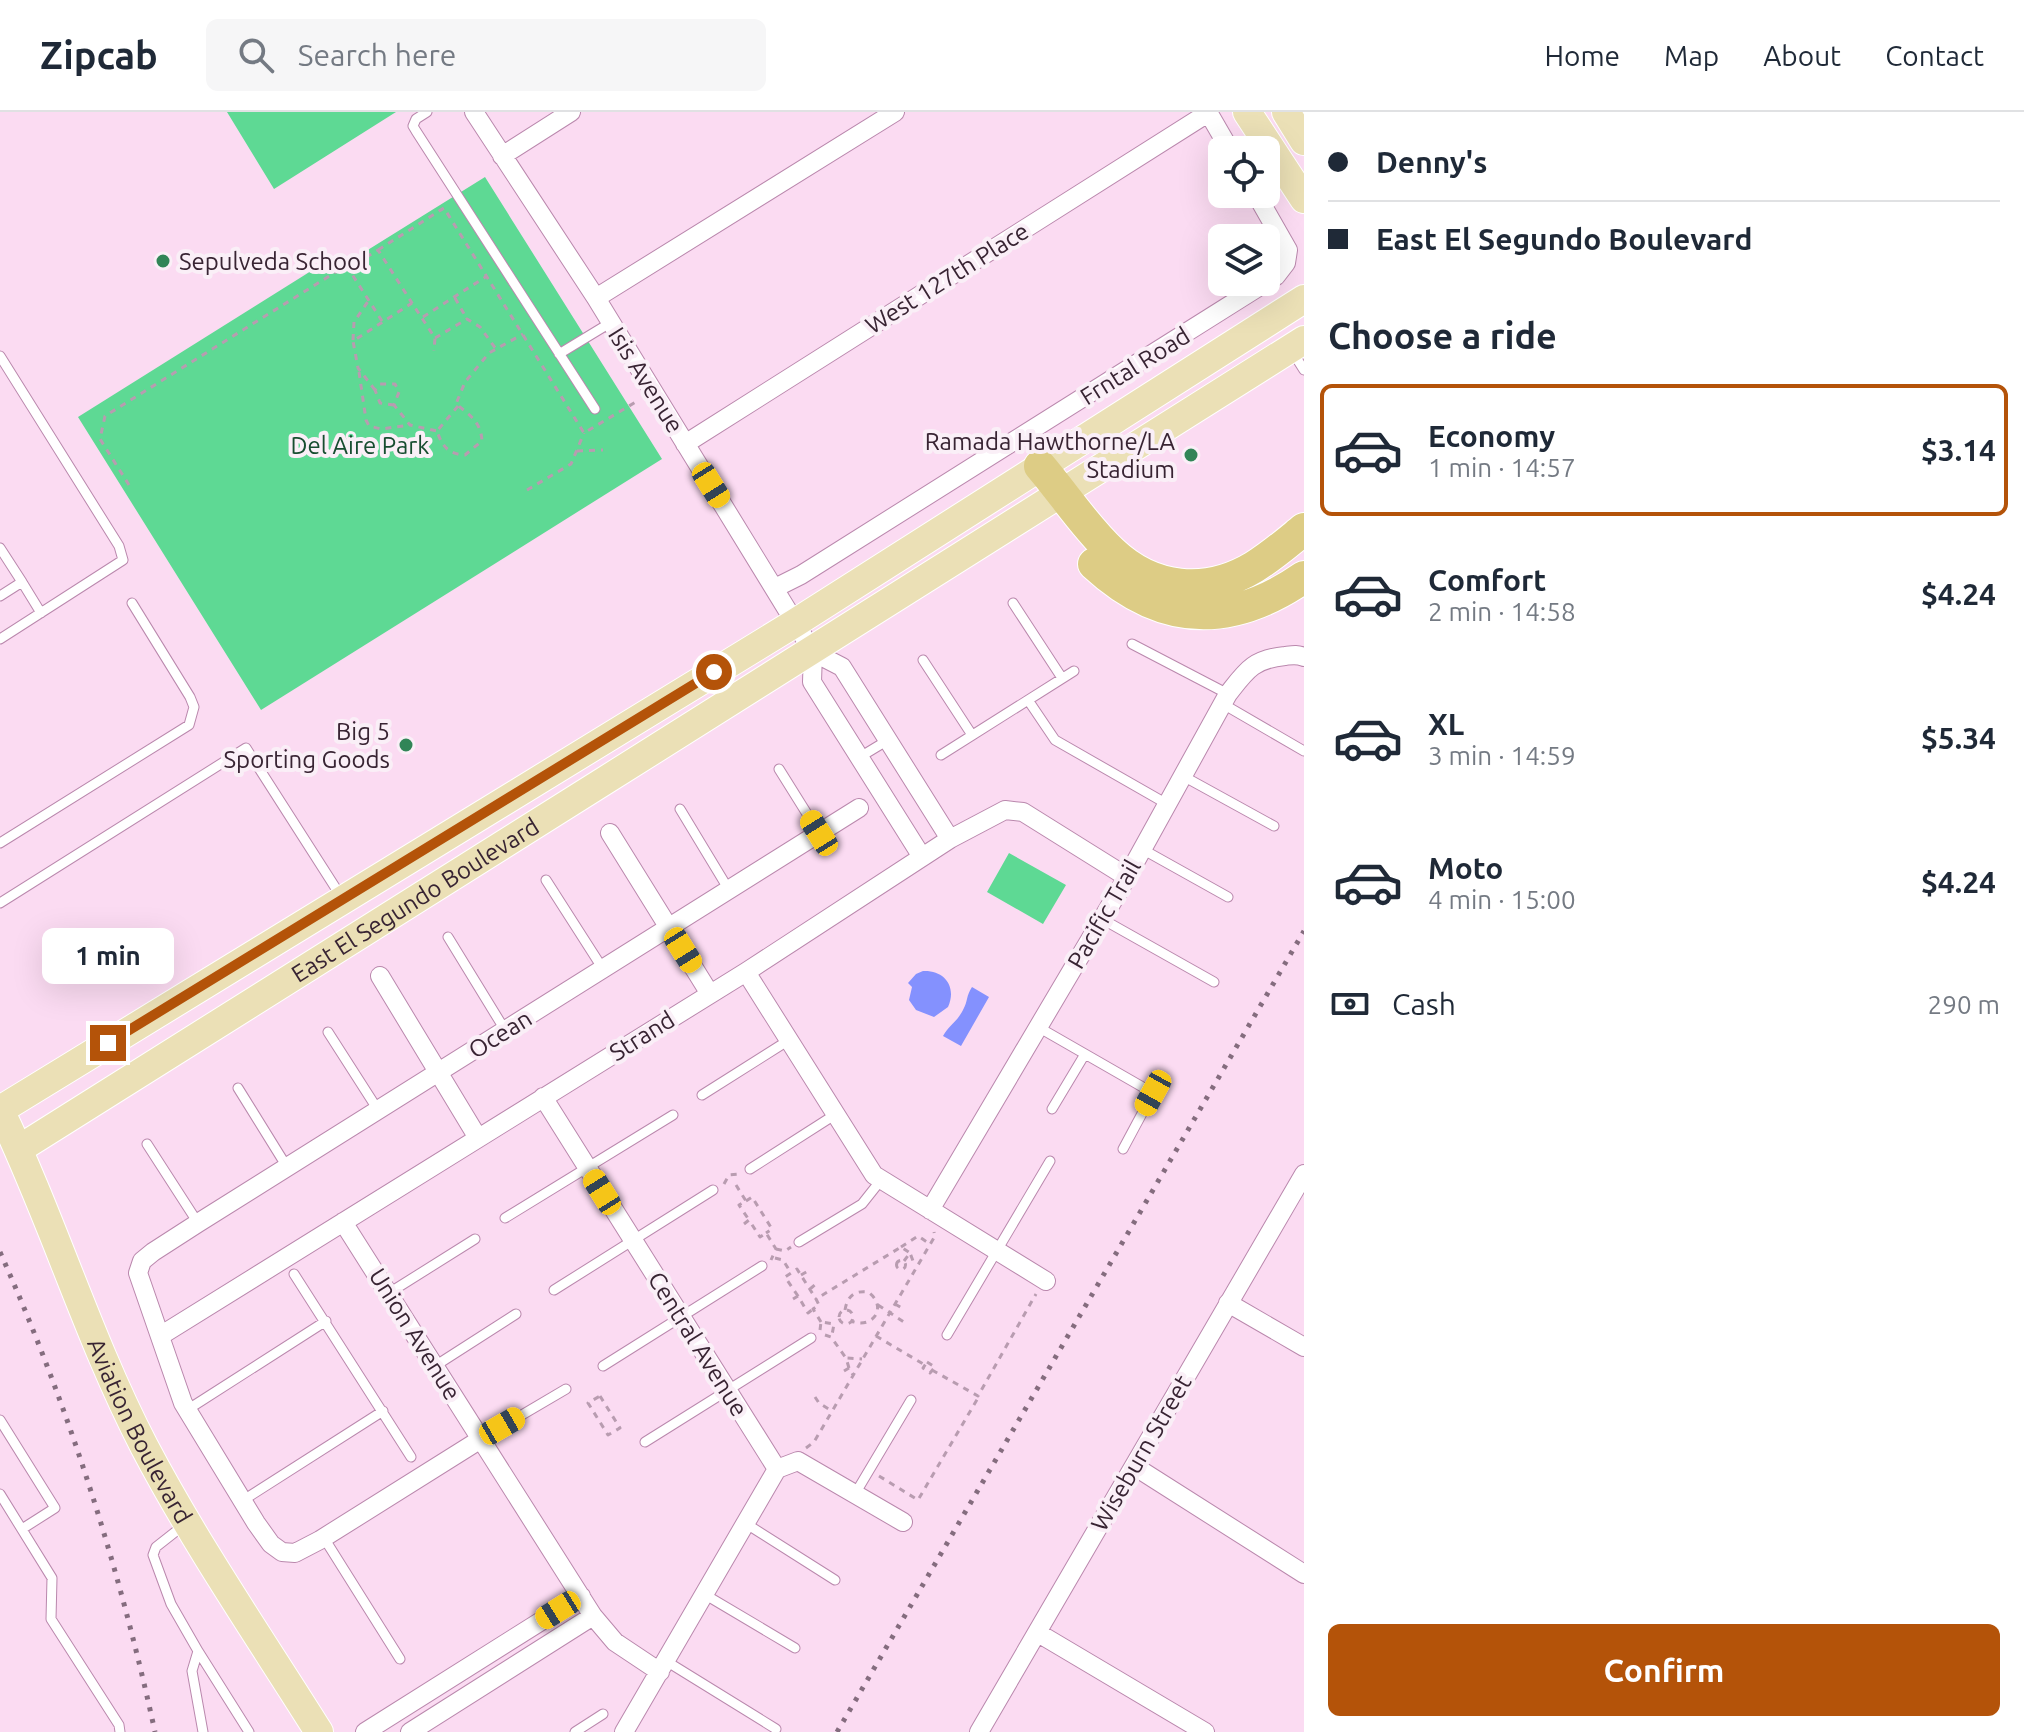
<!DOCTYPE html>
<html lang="en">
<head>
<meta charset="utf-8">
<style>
  body { margin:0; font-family:Ubuntu,sans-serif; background:#f6f6f7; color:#1f2937; height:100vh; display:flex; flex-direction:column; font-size:30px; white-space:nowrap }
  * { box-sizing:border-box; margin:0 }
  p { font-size:26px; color:#747a83 }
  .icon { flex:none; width:44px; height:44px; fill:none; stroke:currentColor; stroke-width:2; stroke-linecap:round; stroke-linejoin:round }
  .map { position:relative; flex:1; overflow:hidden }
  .panel { display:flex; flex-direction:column; background:#fff; width:720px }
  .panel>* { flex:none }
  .top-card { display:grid; align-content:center; height:176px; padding:0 24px; background:#fff }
  .controls { position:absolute; left:1208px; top:24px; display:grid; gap:16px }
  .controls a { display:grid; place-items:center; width:72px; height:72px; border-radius:12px; background:#fff; box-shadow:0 8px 32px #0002; font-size:40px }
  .end { position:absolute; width:36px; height:36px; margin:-18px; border:10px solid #b45309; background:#fff; box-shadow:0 0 0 4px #fff }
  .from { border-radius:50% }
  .bubble { position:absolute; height:56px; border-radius:12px; background:#fff; box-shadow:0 8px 32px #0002; font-size:26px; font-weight:700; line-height:56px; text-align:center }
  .car { position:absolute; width:24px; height:48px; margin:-24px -12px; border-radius:10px; box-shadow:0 0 6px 2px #0007; background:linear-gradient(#f5c518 24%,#345 0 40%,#f5c518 0 76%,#345 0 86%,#f5c518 0) }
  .top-card b { display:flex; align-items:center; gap:28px; height:76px; font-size:30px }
  .top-card b+b { border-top:2px solid #e0e1e3 }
  .top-card i { width:20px; height:20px; background:#1f2937 }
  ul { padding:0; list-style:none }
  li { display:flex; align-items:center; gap:24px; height:132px; margin:0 16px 12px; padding:0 8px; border:4px solid transparent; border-radius:12px }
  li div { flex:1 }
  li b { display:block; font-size:30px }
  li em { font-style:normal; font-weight:700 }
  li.active { border-color:#b45309 }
  li>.icon { width:72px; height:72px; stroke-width:1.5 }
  h2 { padding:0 24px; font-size:36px; line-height:96px }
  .pay { display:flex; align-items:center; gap:20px; height:88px; padding:0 24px; font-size:30px }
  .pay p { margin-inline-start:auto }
  .cta { display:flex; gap:16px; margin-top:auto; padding:16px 24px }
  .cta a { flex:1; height:92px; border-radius:12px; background:#b45309; color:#fff; font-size:32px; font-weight:700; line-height:92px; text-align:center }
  header { display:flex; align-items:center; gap:48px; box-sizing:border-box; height:112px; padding:0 40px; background:#fff; border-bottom:2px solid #e0e1e3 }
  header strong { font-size:38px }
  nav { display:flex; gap:44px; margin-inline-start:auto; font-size:28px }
  .search { width:560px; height:72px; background:#f6f6f7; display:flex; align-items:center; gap:20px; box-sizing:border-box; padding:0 28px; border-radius:12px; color:#747a83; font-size:30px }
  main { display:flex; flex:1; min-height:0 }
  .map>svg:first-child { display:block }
  .green { fill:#5ed994 }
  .water { fill:#8491fe }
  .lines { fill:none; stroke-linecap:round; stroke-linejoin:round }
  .service-casing { stroke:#ba88ad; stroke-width:11 }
  .minor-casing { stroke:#ba88ad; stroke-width:20 }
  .primary-casing { stroke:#fff; stroke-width:30 }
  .motorway-casing { stroke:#fff; stroke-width:34 }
  .path { stroke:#b89cb0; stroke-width:3; stroke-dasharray:6 6; stroke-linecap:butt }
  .service { stroke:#fff; stroke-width:9 }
  .minor { stroke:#fff; stroke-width:18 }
  .primary { stroke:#ebe0b6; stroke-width:28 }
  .motorway { stroke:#ddcc85; stroke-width:32 }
  .rail { stroke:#846c7e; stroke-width:5; stroke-dasharray:4 8; stroke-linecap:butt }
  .route { stroke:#b45309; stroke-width:10 }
  .poi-dot { fill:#318557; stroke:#faeff7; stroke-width:3 }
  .labels { text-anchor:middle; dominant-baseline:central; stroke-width:8; stroke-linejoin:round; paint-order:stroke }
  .poi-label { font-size:24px; fill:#382433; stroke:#faeff7; text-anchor:end }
  .street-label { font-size:24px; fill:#382433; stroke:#faeff7 }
  .park-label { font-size:24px; fill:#174d30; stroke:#faeff7 }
</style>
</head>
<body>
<header>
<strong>Zipcab</strong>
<div class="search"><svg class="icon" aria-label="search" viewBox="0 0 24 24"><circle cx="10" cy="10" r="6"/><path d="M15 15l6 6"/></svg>Search here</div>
<nav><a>Home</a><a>Map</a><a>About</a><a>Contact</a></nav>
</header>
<main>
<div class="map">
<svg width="1304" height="1620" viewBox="0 0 1304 1620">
  <rect width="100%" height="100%" fill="#fbdbf2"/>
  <path class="green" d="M227 0H396L274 77Z
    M485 65 662 347 261 598 78 305 335 144 342 154Z
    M1009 741 1066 773 1043 812 987 780Z"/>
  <path class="water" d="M923 859C945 858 957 875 948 895L934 905 916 898 909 888 912 875 908 871 916 862Z
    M972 875 989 885 961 934 943 924C949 913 957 910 963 898 968 889 966 884 972 875Z"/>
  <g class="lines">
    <g class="service-casing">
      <path id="service" d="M427 0 416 7 413 14 416 19 595 297
        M1292 239 1304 258
        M559 242 610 211
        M0 244 119 434 123 448 0 527
        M0 436 22 470 0 484
        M22 470 41 501
        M1013 491 1062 566
        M1132 532 1228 582
        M923 548 972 623
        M1028 588 1055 628 1167 692
        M1223 592 1304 639
        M941 643 1074 559
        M860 645 888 628
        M779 657 819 721
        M1183 664 1274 714
        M680 697 729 778
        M0 731 189 613 194 595 190 585 132 491
        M1142 737 1228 785
        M546 768 603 857
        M0 791 246 636 342 786
        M1102 807 1214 870
        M448 825 505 918
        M1038 915 1153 981 1123 1037
        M328 920 378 998
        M238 976 287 1055
        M702 983 789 928
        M1052 997 1085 942
        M147 1032 198 1111
        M750 1057 836 1002
        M505 1106 673 1003
        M799 1130 862 1092 881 1068
        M294 1162 411 1345
        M554 1178 713 1078
        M389 1181 475 1127
        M947 1223 1050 1049
        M435 1254 516 1202
        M603 1254 762 1154
        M187 1298 326 1209
        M0 1308 55 1396 22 1417
        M481 1327 566 1277
        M645 1330 811 1226
        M0 1382 52 1466 51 1507 119 1613 120 1620
        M855 1382 911 1288
        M242 1389 383 1299
        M745 1411 835 1468
        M184 1413 156 1435 153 1443 171 1492 198 1539 192 1559 203 1620
        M324 1426 400 1547
        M704 1482 795 1536
        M198 1539 249 1620
        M666 1549 776 1617
        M575 1620 603 1602"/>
    </g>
    <g class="minor-casing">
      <path id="minor" d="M474 0 596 186 813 540 842 555 950 727
        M1208 0 1230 38
        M502 44 571 0
        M596 186 895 0
        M685 332 1208 1
        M775 476 801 463 1276 164 1286 151 1288 138 1256 82
        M813 540 812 570 922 745
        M610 721 710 882
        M746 860 874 1063 1046 1169
        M380 864 478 1026
        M543 985 777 1357
        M930 1098 1127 765 1228 582C1246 559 1253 547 1285 544 1293 543 1297 542 1304 545
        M343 1110 593 1504 615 1530 660 1560
        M1228 1191 1304 1235
        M160 1224 746 860 950 727 1005 698 1023 700 1127 765
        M481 1327 320 1428 295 1441 282 1440 271 1432 256 1411 183 1291 138 1161 142 1149 153 1140 198 1111 859 696
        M1134 1354 1304 1462
        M777 1357 798 1349 903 1410
        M1038 1521 1205 1620
        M365 1620 581 1484
        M410 1620 593 1504
        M624 1620 777 1357
        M979 1620 1304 1062"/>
    </g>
    <g class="primary-casing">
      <g id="primary">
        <path d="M1247 0 1304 87"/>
        <path d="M1286 0 1304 29"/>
        <path d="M0 998 795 511 1304 187"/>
        <path id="s1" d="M0 998C53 1108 88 1226 144 1334 196 1433 260 1526 319 1620"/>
        <path id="s2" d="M19 1037C446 766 878 500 1304 228"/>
      </g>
    </g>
    <g class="motorway-casing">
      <path id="motorway" d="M1040 354C1064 382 1085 415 1112 440 1152 478 1206 484 1254 455 1272 444 1288 430 1304 417
        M1094 452C1161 514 1229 517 1304 465"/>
    </g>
    <path class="path" d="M378 138 444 96 584 321 639 288
      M455 186 467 207
      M423 205 487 164
      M382 209 348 156 378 138 412 191
      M435 226 467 207 480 215 496 237
      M353 228 354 210 369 188
      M359 260 366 308 369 314 381 317 410 313
      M375 278 358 256 353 229 412 191 435 226 434 239
      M394 293 380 291 375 278 380 272H395L399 280 394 293 410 313 437 319
      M458 294 437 319C442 334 448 342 465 343L482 329C481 310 470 303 456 292L465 270 489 241 523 222
      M577 339 603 338
      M129 373 100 327 105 304 347 153 348 156
      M527 378 571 352 584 321
      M724 1072 729 1063 741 1062
      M736 1073 746 1089 739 1093 749 1108
      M746 1089 752 1085 772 1117 766 1121
      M744 1112 749 1108 760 1125 766 1121 776 1137 771 1148
      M901 1135 918 1124 930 1132
      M776 1137 785 1139 791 1135
      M775 1146 783 1148 791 1161
      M896.5 1153a4.5 4.5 0 1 1 9 0a4.5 4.5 0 1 1-9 0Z
      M904 1149 910 1141 915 1154
      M801 1163 808 1159
      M810 1177 817 1171
      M798 1184 785 1165 797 1157 816 1187
      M793 1187 798 1184 808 1201 813 1197
      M895 1192 902 1196
      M878 1193 904 1210
      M845 1198C847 1185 854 1178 868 1180 888 1194 874 1218 851 1209
      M839 1205a7 7 0 1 1 14 0a7 7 0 1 1-14 0Z
      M821 1210 813 1197 819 1193 816 1187 901 1135 910 1141
      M820 1218 821 1210 834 1212 832 1223
      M825 1223 831 1225 846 1246
      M876 1224 925 1253
      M927 1250 935 1255 930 1261 923 1256Z
      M849 1256 846 1246 862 1247
      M932 1258 978 1284 1036 1182
      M844 1259 849 1256 853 1263
      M600 1284 620 1316 608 1323 588 1291Z
      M815 1285 819 1291 832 1299
      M806 1336 814 1330 935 1124 934 1120
      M879 1364 918 1388 978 1286"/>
    <use href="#service" class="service"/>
    <use href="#minor" class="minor"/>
    <use href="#primary" class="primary"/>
    <use href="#motorway" class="motorway"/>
    <path class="rail" d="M0 1140C69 1295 119 1454 155 1620
      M837 1620 1304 819"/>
  </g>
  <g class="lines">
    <path class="route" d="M108 931 714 560"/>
  </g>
  <g class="poi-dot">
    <circle cx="163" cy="149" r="8"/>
    <circle cx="1191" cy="343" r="8"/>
    <circle cx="406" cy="633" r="8"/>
  </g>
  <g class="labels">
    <g class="poi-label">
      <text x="179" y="149" text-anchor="start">Sepulveda School</text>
      <text x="1175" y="329">Ramada Hawthorne/LA<tspan x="1175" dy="28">Stadium</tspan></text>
      <text x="390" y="619">Big 5<tspan x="390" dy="28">Sporting Goods</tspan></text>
    </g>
    <g class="street-label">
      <text transform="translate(947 166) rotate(-32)">West 127th Place</text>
      <text transform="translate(1135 254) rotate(-32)">Frntal Road</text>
      <text transform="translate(646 268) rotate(58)">Isis Avenue</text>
      <text stroke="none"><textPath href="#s2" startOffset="468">East El Segundo Boulevard</textPath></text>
      <text transform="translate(1104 802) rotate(-60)">Pacific Trail</text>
      <text transform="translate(500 922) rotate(-32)">Ocean</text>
      <text transform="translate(642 924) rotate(-32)">Strand</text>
      <text transform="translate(415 1222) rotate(58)">Union Avenue</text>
      <text transform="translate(698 1232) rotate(58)">Central Avenue</text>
      <text stroke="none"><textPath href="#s1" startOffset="350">Aviation Boulevard</textPath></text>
      <text transform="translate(1141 1341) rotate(-60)">Wiseburn Street</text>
    </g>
    <g class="park-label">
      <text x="360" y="333">Del Aire Park</text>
    </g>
  </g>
</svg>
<div class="controls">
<a><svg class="icon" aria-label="locate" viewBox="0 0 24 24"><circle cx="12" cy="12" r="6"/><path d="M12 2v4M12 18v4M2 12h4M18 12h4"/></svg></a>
<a><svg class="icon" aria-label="layers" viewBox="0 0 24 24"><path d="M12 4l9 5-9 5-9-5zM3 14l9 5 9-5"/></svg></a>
</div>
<i class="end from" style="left:714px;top:560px"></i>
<i class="end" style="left:108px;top:931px"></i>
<div class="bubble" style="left:42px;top:816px;width:132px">1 min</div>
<i class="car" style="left:711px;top:373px;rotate:148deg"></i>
<i class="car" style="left:819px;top:721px;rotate:328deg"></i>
<i class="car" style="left:683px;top:838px;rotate:148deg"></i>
<i class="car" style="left:1153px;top:981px;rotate:209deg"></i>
<i class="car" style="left:602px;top:1080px;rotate:328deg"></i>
<i class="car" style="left:502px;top:1314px;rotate:60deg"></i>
<i class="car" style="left:558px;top:1498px;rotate:238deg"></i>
</div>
<section class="panel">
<div class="top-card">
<b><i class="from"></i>Denny's</b>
<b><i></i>East El Segundo Boulevard</b>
</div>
<h2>Choose a ride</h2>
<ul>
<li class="active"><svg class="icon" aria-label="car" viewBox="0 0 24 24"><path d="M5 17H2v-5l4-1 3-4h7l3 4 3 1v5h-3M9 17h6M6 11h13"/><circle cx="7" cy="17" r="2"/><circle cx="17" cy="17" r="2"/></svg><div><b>Economy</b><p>1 min · 14:57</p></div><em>$3.14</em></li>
<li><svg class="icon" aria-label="car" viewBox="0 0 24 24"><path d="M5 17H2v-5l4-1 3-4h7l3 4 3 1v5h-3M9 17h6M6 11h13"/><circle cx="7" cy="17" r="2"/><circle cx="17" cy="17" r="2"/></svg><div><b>Comfort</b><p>2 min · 14:58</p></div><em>$4.24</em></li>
<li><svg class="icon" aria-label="car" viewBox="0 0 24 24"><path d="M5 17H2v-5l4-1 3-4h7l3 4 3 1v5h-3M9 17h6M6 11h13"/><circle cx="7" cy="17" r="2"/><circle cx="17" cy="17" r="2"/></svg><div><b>XL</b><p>3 min · 14:59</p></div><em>$5.34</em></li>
<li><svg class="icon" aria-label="car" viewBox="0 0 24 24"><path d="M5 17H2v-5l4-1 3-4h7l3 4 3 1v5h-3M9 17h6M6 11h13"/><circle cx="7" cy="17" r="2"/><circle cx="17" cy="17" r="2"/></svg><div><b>Moto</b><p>4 min · 15:00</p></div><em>$4.24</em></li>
</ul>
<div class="pay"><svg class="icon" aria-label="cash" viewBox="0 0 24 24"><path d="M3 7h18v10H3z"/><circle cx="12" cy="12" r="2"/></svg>Cash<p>290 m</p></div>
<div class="cta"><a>Confirm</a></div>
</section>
</main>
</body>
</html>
